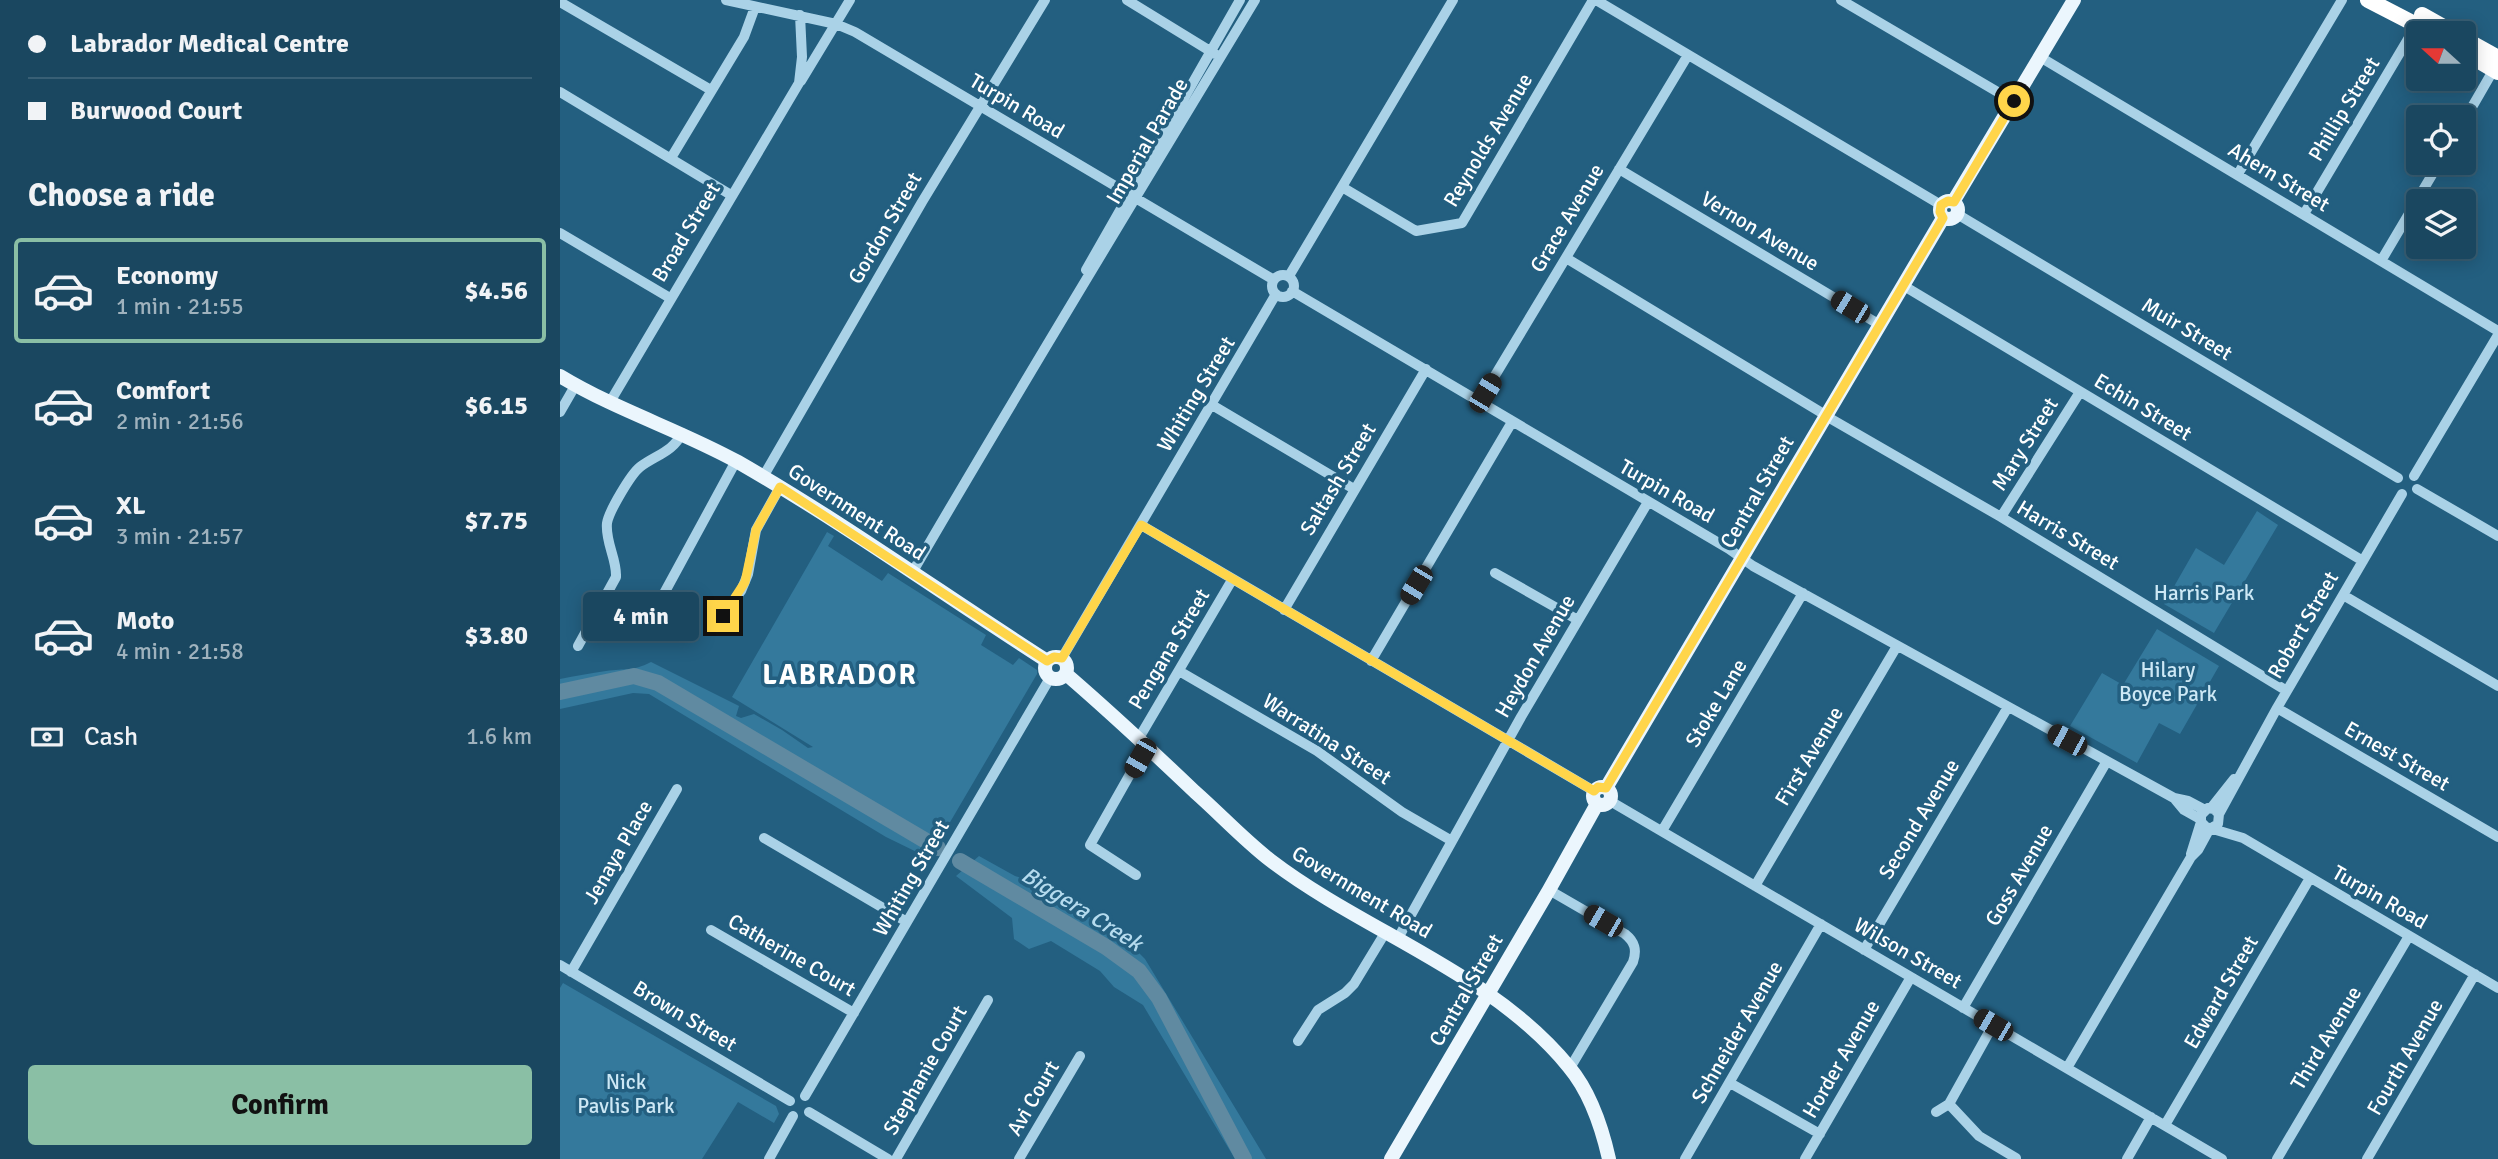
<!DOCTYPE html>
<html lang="en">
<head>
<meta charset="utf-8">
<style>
  body { margin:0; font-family:Signika,sans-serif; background:#275169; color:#f1f3f6; height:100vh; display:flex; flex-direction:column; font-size:26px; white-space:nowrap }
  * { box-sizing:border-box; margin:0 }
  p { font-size:23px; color:#9fb2bd }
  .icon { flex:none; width:38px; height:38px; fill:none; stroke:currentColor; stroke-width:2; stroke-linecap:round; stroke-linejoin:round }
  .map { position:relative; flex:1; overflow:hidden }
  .details { display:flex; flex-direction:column; background:#1a4760; width:560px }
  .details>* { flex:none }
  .hud { display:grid; align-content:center; height:154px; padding:0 28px; background:#1a4760 }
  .needle { width:46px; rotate:291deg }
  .controls { position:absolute; left:1846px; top:21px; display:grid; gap:14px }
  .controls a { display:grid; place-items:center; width:70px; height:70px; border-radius:7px; background:#1a4760; box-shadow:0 4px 18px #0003,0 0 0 2px #385f75; font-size:35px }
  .end { position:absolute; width:32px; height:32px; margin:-16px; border:9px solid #ffd54a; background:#111; box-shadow:0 0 0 4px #111 }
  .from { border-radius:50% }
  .bubble { position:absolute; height:49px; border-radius:7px; background:#1a4760; box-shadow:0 4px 18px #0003,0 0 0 2px #385f75; font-size:23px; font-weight:800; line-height:49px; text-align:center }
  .car { position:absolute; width:21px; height:42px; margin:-21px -10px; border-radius:9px; box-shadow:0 0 5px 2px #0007; background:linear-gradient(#222 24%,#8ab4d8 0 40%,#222 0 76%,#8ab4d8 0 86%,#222 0) }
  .hud b { display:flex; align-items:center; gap:24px; height:66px; font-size:26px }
  .hud b+b { border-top:2px solid #385f75 }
  .hud i { width:18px; height:18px; background:#f1f3f6 }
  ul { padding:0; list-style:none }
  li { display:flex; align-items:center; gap:21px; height:105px; margin:0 14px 10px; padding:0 14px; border:4px solid transparent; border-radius:7px }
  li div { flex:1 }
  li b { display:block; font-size:26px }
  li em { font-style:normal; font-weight:800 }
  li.selected { border-color:#8abfa5 }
  li>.icon { width:63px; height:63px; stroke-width:1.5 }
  h2 { padding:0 28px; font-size:32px; line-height:84px }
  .pay { display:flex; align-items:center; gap:18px; height:77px; padding:0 28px; font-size:26px }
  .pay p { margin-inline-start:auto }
  .button { display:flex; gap:14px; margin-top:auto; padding:14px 28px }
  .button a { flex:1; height:80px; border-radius:7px; background:#8abfa5; color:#111; font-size:28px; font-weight:800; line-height:80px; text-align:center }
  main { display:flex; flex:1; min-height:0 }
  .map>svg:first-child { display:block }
  .green { fill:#34799c }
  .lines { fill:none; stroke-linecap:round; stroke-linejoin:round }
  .river { stroke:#608aa1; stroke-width:16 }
  .minor { stroke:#aad2e7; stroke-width:10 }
  .major { stroke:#ebf6fd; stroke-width:14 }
  .highway { stroke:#fff; stroke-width:16 }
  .route { stroke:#ffd54a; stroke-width:9 }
  .labels { text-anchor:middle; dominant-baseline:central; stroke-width:7; stroke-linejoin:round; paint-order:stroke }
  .street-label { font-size:21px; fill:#fff; stroke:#235f80 }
  .park-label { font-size:21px; fill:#cde8f5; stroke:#235f80 }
  .water-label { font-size:23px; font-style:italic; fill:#b5dbee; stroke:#235f80 }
  .district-label { font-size:28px; font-weight:bold; letter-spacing:2px; fill:#fff; stroke:#235f80 }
</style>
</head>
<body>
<main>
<section class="details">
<div class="hud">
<b><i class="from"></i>Labrador Medical Centre</b>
<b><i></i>Burwood Court</b>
</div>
<h2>Choose a ride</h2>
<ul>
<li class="selected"><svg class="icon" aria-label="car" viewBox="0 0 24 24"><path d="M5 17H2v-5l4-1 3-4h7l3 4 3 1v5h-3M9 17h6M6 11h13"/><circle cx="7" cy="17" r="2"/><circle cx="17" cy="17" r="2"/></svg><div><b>Economy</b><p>1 min · 21:55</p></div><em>$4.56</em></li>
<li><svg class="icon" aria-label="car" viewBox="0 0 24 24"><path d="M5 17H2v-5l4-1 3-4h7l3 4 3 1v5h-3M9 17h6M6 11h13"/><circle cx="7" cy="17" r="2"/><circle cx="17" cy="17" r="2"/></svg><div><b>Comfort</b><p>2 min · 21:56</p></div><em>$6.15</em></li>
<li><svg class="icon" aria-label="car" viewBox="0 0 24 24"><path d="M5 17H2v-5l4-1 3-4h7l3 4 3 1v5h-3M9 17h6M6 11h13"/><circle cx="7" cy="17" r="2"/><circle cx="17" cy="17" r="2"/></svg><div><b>XL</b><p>3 min · 21:57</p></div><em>$7.75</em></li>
<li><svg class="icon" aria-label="car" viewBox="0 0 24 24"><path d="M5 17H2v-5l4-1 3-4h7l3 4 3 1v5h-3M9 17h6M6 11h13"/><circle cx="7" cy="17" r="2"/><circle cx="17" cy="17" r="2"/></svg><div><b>Moto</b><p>4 min · 21:58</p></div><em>$3.80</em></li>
</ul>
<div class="pay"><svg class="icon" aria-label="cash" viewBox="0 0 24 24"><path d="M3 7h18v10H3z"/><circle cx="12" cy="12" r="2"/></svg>Cash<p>1.6 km</p></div>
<div class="button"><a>Confirm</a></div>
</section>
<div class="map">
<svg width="1938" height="1159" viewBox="0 0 1938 1159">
  <rect width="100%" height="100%" fill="#235f80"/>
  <path class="green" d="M1697 511 1718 525 1654 633 1604 604 1636 548 1664 565Z
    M267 532 274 536 268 546 322 581 328 573 426 635 421 645 453 665 459 658 477 670V674L369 858 326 837 89 694 73 693 0 709V679C15 676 31 673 46 671 66 668 71 672 91 662L179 706 176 716 181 718 194 714 222 730 248 748 253 747 172 697Z
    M1597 629 1659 666 1620 734 1599 723 1577 763 1510 726 1542 673 1563 685Z
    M419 856 455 876 482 885 504 906 554 928 585 959 706 1159H675L583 1005 554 987 540 971 491 941 469 949 454 939 452 918 396 876Z
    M3 983 216 1106 219 1114 214 1123 178 1102 142 1159H0V988Z"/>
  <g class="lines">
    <path class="river" d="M0 692 74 676 98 683 378 848
      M400 861 546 947 579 971 599 998 684 1159"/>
    <path class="minor" d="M166 0 276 24 295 32 714 280
      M567 0 655 54
      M1036 0 1381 205
      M1281 0 1453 101
      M0 2 151 90
      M1480 57 1938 331
      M241 81 290 0
      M0 92 171 195
      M1904 121 1934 69
      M111 158 184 37 195 7
      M1059 169 1320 325
      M1678 174 1782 0
      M782 187 856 231 902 223 1033 0
      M1397 214 1838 478
      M1744 214 1857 24
      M0 233 110 298
      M1006 258 1267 416
      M1821 261 1879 163
      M526 270 680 0
      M712 286a11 11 0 1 1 22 0a11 11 0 1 1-22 0Z
      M729 276 893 0
      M1344 286 1803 561
      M732 291 1169 549 1193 566 1614 798 1628 801 1645 810
      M50 402 239 83 242 57 240 15
      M919 402 1128 55
      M652 405 794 489
      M0 412 15 386
      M1266 416 1441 517 1727 691
      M1854 476 1938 335
      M203 477 362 202 485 0
      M1857 489 1938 536
      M1441 517 1520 392
      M581 525 1034 791
      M352 573C464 380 580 191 695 0
      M935 573 1018 620
      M1783 595 1938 686
      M101 599 176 461
      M724 610 866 369
      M152 628 181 591 188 574 196 530 220 487
      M18 646 56 577C57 559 45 542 47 523 49 511 71 474 80 467 96 455 113 452 122 433
      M502 658 716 294
      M811 661 952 422
      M619 671 757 751 842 812 892 841
      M1717 708 1938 837
      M579 738 672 580
      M1614 798 1624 810 1640 819
      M1050 801 1662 1159
      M1651 808 1674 779
      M1659 814 1717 708 1842 494
      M1653 827 1658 824 1659 814 1654 809 1648 808 1641 815V822L1646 827 1683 838 1938 988
      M1102 831 1243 593
      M204 838 347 922
      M1631 854 1641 822
      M576 875 530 845 586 746
      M1195 886 1337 646
      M989 890 1065 934C1075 942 1077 950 1073 962L1010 1068
      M151 930 294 1013
      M837 940 961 717 1088 502
      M1304 950 1448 707
      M0 965 230 1101
      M11 972 117 789
      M1403 1008 1547 761
      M738 1041 758 1010 785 993 794 984 825 933
      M1507 1068 1631 857 1638 850 1650 828
      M1170 1083 1260 1134
      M245 1096 490 678
      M1389 1104 1419 1136 1456 1158
      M249 1112 328 1159
      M1376 1112 1389 1104 1433 1025
      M1605 1125 1750 878
      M209 1159 233 1116
      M336 1159 428 1000
      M459 1159 520 1056
      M1125 1159 1261 924
      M1245 1159 1351 977
      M1567 1159 1591 1117
      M1717 1159 1849 936
      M1807 1159 1915 974"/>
    <path class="major" d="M1380 210a9 9 0 1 1 18 0a9 9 0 1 1-18 0Z
      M1393 202 1514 0
      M0 376C56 410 120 430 178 462 284 523 384 595 487 661
      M485 668a11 11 0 1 1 22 0a11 11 0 1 1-22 0Z
      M506 674C550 712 593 752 635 792 660 814 683 839 710 860 804 932 933 973 1009 1067 1030 1092 1042 1128 1049 1159
      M1033 796a9 9 0 1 1 18 0a9 9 0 1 1-18 0Z
      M1046 788 1383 218
      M831 1159 989 890 1037 804"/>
    <path class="highway" d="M1808 0 1872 33
      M1862 15 1894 33
      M1904 39 1938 58
      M1904 52 1938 72"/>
  </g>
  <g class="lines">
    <path class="route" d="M163 616 185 582 196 530 220 487 487 661 494 657 502 658 581 525 1034 791 1038 787 1046 788 1379 225 1383 218 1380 212 1381 205 1388 201 1394 202 1454 101"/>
  </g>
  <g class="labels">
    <g class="street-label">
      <text transform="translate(457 106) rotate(31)">Turpin Road</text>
      <text transform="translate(1784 109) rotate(-59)">Phillip Street</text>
      <text transform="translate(928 140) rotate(-59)">Reynolds Avenue</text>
      <text transform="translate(587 141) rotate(-60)">Imperial Parade</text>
      <text transform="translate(1719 177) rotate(31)">Ahern Street</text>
      <text transform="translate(1007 218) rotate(-59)">Grace Avenue</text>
      <text transform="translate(325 228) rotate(-60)">Gordon Street</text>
      <text transform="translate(1200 231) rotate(31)">Vernon Avenue</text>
      <text transform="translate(126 232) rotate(-59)">Broad Street</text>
      <text transform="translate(1627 329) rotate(31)">Muir Street</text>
      <text transform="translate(636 394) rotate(-59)">Whiting Street</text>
      <text transform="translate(1583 407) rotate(31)">Echin Street</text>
      <text transform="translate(1465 444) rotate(-58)">Mary Street</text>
      <text transform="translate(778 479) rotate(-59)">Saltash Street</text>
      <text transform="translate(1107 491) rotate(30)">Turpin Road</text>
      <text transform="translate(1197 492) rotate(-60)">Central Street</text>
      <text transform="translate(297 512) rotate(33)">Government Road</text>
      <text transform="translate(1508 535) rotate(31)">Harris Street</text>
      <text transform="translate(1743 625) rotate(-60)">Robert Street</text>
      <text transform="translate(609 649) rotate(-59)">Pengana Street</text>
      <text transform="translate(975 656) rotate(-60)">Heydon Avenue</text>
      <text transform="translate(1156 703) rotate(-59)">Stoke Lane</text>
      <text transform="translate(767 739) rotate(33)">Warratina Street</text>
      <text transform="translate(1249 756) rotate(-59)">First Avenue</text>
      <text transform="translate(1837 756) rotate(30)">Ernest Street</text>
      <text transform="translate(1359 819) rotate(-59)">Second Avenue</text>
      <text transform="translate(58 852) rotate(-60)">Jenaya Place</text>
      <text transform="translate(1459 875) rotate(-60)">Goss Avenue</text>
      <text transform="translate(351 878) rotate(-60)">Whiting Street</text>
      <text transform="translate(802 892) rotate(31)">Government Road</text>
      <text transform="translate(1820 897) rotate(30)">Turpin Road</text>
      <text transform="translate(1348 953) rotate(30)">Wilson Street</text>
      <text transform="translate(232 955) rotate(30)">Catherine Court</text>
      <text transform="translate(906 990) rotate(-60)">Central Street</text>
      <text transform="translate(1661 992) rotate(-60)">Edward Street</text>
      <text transform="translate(125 1016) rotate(31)">Brown Street</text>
      <text transform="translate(1177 1032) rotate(-60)">Schneider Avenue</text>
      <text transform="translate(1766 1038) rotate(-59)">Third Avenue</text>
      <text transform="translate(1845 1057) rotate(-60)">Fourth Avenue</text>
      <text transform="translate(1281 1059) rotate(-60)">Horder Avenue</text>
      <text transform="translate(365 1070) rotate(-60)">Stephanie Court</text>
      <text transform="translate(473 1098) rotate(-60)">Avi Court</text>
    </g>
    <g class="park-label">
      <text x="1644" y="593">Harris Park</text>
      <text x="1608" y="670">Hilary<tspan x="1608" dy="24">Boyce Park</tspan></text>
      <text x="66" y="1082">Nick<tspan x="66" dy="24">Pavlis Park</tspan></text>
    </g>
    <g class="water-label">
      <text transform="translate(522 909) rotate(32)">Biggera Creek</text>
    </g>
    <g class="district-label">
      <text x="280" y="675">LABRADOR</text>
    </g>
  </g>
</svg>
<div class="controls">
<a><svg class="needle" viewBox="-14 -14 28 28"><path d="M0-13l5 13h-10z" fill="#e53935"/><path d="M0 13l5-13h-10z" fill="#9fb2bd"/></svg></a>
<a><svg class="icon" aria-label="locate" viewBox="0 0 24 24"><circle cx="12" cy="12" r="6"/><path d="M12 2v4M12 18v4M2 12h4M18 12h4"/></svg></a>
<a><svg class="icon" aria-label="layers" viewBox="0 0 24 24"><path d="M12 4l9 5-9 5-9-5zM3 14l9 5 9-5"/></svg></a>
</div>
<i class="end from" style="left:1454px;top:101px"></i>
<i class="end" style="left:163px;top:616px"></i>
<div class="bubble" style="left:23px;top:592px;width:116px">4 min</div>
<i class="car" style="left:1290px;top:307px;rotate:301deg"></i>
<i class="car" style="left:925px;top:393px;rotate:31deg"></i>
<i class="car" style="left:856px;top:585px;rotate:211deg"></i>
<i class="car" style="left:1507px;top:740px;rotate:298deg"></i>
<i class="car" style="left:580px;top:758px;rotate:210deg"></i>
<i class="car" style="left:1043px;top:921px;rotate:300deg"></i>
<i class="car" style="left:1433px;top:1025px;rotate:300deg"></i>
</div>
</main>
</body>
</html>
